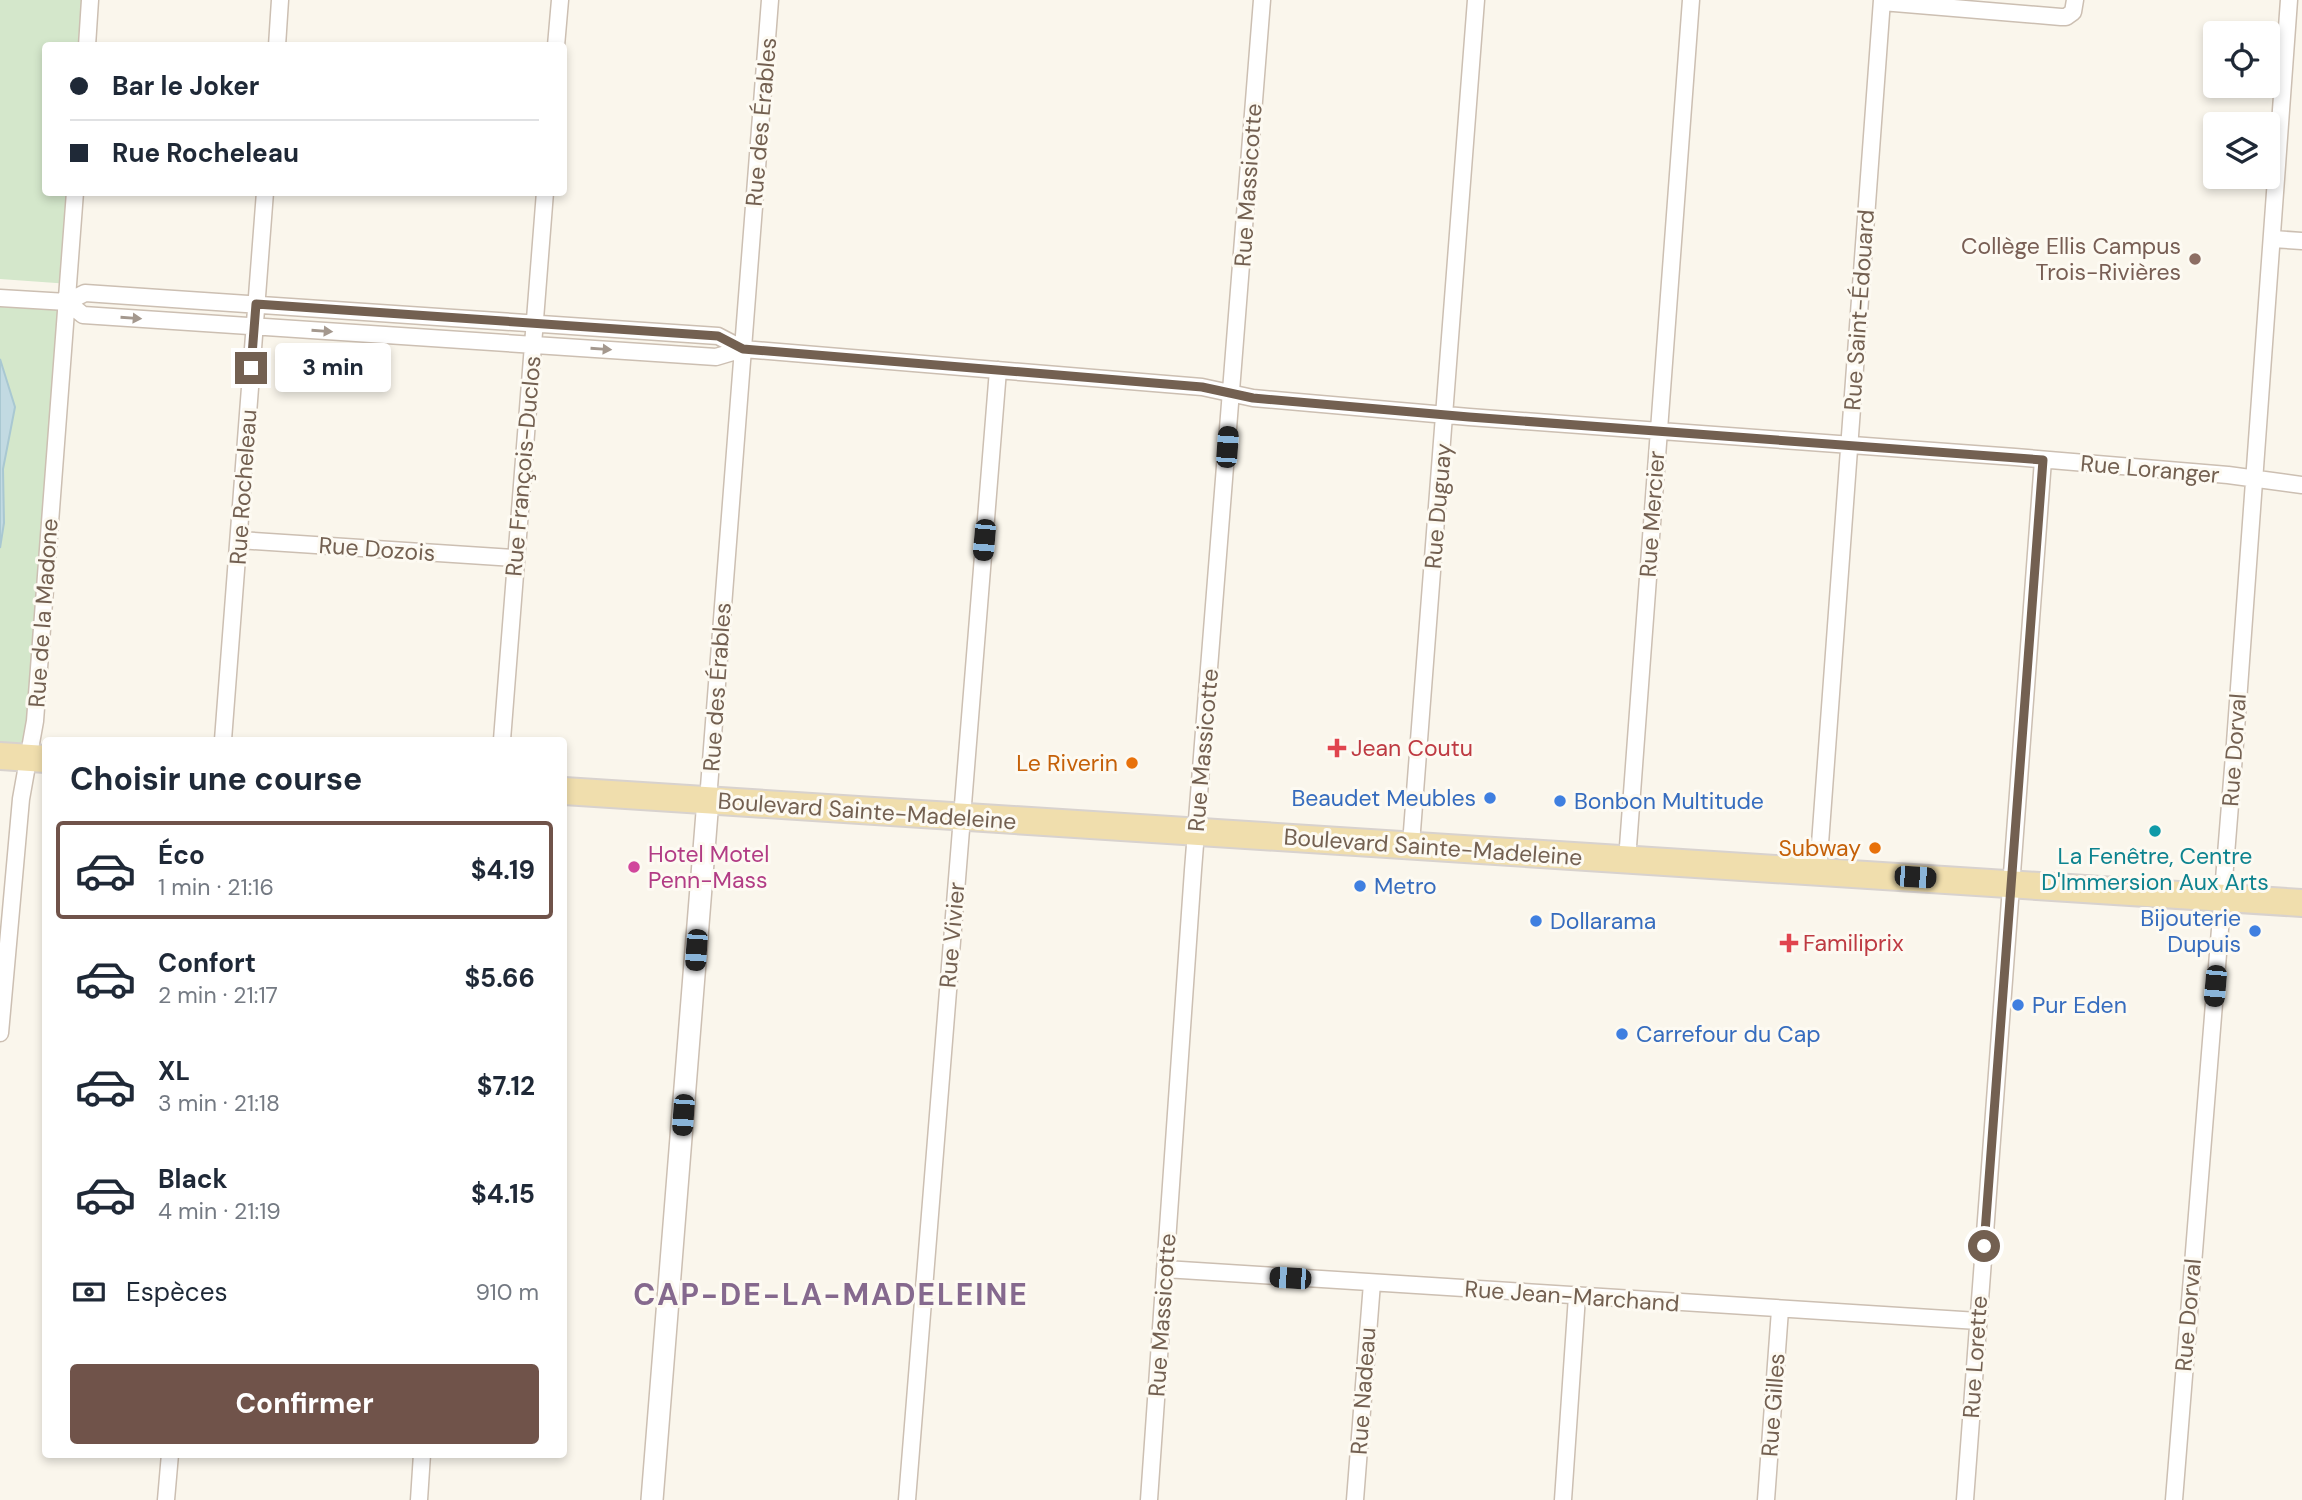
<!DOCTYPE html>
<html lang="fr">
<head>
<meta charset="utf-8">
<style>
  body { margin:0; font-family:"DM Sans",sans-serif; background:#f6f6f7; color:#1f2937; height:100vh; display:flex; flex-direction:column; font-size:26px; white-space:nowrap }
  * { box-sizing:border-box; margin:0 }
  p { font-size:23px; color:#747a83 }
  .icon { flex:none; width:38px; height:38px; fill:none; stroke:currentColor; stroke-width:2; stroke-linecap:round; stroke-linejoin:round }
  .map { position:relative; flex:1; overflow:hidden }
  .panel { position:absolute; left:42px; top:737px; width:525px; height:721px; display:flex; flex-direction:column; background:#fff; border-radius:7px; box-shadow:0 4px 10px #0003 }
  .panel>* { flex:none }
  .hud { position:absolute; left:42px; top:42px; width:525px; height:154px; border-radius:7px; box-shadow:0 4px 10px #0003; display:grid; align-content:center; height:154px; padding:0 28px; background:#fff }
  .controls { position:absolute; left:2203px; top:21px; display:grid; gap:14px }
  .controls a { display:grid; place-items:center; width:77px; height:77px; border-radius:7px; background:#fff; box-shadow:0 4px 10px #0003; font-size:35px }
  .end { position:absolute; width:32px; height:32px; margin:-16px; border:9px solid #736051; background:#fff; box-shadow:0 0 0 4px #fff }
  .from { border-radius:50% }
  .bubble { position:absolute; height:49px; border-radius:7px; background:#fff; box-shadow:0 4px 10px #0003; font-size:23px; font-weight:700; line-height:49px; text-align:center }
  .car { position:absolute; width:21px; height:42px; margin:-21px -10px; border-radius:9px; box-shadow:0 0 5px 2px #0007; background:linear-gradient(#222 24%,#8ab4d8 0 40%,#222 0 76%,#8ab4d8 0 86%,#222 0) }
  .hud b { display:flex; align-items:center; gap:24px; height:66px; font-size:26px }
  .hud b+b { border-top:2px solid #e0e1e3 }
  .hud i { width:18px; height:18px; background:#1f2937 }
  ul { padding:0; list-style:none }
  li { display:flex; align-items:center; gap:21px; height:98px; margin:0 14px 10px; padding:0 14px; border:4px solid transparent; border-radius:7px }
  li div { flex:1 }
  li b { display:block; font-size:26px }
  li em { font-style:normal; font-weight:700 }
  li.current { border-color:#70534a }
  li>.icon { width:63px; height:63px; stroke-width:1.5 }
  h2 { padding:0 28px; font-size:32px; line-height:84px }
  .pay { display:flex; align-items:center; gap:18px; height:77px; padding:0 28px; font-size:26px }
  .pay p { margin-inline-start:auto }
  .button { display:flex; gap:14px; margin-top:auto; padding:14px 28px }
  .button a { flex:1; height:80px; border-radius:7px; background:#70534a; color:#fff; font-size:28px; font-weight:700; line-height:80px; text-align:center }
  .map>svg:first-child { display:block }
  .green { fill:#d4e7cb }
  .water { fill:#c2dae2; stroke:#a9c8d2; stroke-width:2 }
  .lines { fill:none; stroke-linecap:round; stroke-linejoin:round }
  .minor-casing { stroke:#ccbfb2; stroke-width:19 }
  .tertiary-casing { stroke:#ccbfb2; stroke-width:24 }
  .primary-casing { stroke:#d8d2ce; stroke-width:30 }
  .minor { stroke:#fff; stroke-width:16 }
  .tertiary { stroke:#fff; stroke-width:21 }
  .primary { stroke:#f0dead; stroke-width:26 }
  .oneway { fill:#a4988e }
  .route { stroke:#736051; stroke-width:9 }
  .education-dot { fill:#8d6e63; stroke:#fdfaf2; stroke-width:2.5 }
  .health-dot { fill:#e0444e; stroke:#fdfaf2; stroke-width:2.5 }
  .food-dot { fill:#e8710a; stroke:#fdfaf2; stroke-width:2.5 }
  .shop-dot { fill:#3f7fe0; stroke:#fdfaf2; stroke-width:2.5 }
  .culture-dot { fill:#0f9aa8; stroke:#fdfaf2; stroke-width:2.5 }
  .hotel-dot { fill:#d1479c; stroke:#fdfaf2; stroke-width:2.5 }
  .labels { text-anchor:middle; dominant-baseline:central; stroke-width:6; stroke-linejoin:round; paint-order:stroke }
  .street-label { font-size:23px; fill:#736051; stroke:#fdfaf2 }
  .education-label { font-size:23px; fill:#785e54; stroke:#fdfaf2; text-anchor:end }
  .health-label { font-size:23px; fill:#be3a42; stroke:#fdfaf2; text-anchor:start }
  .food-label { font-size:23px; fill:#c56008; stroke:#fdfaf2; text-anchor:end }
  .shop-label { font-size:23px; fill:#366cbe; stroke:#fdfaf2; text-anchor:start }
  .hotel-label { font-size:23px; fill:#b23c85; stroke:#fdfaf2; text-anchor:start }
  .culture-label { font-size:23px; fill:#0d838f; stroke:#fdfaf2 }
  .district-label { font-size:30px; font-weight:bold; letter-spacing:2px; fill:#85698e; stroke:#fdfaf2 }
</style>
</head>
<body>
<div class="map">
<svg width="2302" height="1500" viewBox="0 0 2302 1500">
  <rect width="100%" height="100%" fill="#faf6ec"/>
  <path class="green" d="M0 0H85L81 45 46 46V192L74 193 70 284 0 279Z
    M0 297 69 301 27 750 0 749Z"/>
  <path class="water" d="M0 359 15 407 3 469 4 523 0 548Z"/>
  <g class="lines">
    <g class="minor-casing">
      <path id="minor" d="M1882 2 2061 17H2066L2073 12 2075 0
        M87 46 90 0
        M277 46 280 0
        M556 46 560 0
        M2273 239 2302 241
        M0 298 67 302 85 293 718 336 743 349 1202 387 1253 398 1469 417 2015 457 2228 475 2302 485
        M67 302 83 315 716 357 743 349
        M239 540 515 558
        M223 740 265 192
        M502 740 545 192
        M708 800 770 0
        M1411 844 1476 0
        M1627 860 1691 0
        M1818 871 1882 0
        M0 1033 21 799 35 721 75 192
        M1165 1269 1978 1321
        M166 1500 170 1454
        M419 1500 422 1454
        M907 1500 998 370
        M1149 1500 1193 870 1262 0
        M1355 1500 1372 1283
        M1563 1500 1577 1296
        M1766 1500 1780 1310
        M1965 1500 2043 460
        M2174 1500 2235 743 2289 0"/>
    </g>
    <g class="tertiary-casing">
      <path id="tertiary" d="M652 1500 708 800"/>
    </g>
    <g class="primary-casing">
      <path id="primary" d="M0 756 46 759
        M564 791 2302 903"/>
    </g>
    <use href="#minor" class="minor"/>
    <use href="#tertiary" class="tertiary"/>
    <use href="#primary" class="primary"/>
  </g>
  <defs><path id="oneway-solid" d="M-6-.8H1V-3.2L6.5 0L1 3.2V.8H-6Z" transform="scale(1.75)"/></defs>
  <g class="oneway">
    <use href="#oneway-solid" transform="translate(131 318) rotate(4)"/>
    <use href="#oneway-solid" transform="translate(322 331) rotate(4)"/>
    <use href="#oneway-solid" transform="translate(601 349) rotate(4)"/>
  </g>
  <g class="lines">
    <path class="route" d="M251 368 256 304 718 336 743 349 1202 387 1253 398 1469 417 2043 460 1984 1246"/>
  </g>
  <circle class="education-dot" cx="2195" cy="259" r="7"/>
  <g class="health-dot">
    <path d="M1333.5 737.5h7v7h7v7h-7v7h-7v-7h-7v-7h7z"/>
    <path d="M1785.5 932.5h7v7h7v7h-7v7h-7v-7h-7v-7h7z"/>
  </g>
  <g class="food-dot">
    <circle cx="1132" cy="763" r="7"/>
    <circle cx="1875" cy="848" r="7"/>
  </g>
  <g class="shop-dot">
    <circle cx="1490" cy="798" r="7"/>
    <circle cx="1560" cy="801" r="7"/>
    <circle cx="1360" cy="886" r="7"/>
    <circle cx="1536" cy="921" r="7"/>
    <circle cx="2255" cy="931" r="7"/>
    <circle cx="2018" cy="1005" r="7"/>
    <circle cx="1622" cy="1034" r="7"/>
  </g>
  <circle class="culture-dot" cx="2155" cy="831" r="7"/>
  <circle class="hotel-dot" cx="634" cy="867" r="7"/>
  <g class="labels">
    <g class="street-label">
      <text transform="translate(761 122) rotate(-85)">Rue des Érables</text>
      <text transform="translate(1248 185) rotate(-86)">Rue Massicotte</text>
      <text transform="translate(1859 310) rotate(-86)">Rue Saint-Édouard</text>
      <text transform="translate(523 466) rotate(-85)">Rue François-Duclos</text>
      <text transform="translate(2150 469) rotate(5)">Rue Loranger</text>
      <text transform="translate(243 487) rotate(-86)">Rue Rocheleau</text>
      <text transform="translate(1438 506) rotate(-85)">Rue Duguay</text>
      <text transform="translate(1652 514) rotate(-86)">Rue Mercier</text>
      <text transform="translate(377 549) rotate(4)">Rue Dozois</text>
      <text transform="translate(43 613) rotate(-86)">Rue de la Madone</text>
      <text transform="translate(717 687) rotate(-86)">Rue des Érables</text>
      <text transform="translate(1203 750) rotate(-85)">Rue Massicotte</text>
      <text transform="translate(2234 750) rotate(-86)">Rue Dorval</text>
      <text transform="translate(867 811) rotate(4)">Boulevard Sainte-Madeleine</text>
      <text transform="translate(1433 847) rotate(4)">Boulevard Sainte-Madeleine</text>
      <text transform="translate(952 935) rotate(-85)">Rue Vivier</text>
      <text transform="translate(1572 1296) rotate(4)">Rue Jean-Marchand</text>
      <text transform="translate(1162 1315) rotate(-86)">Rue Massicotte</text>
      <text transform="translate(2188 1315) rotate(-85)">Rue Dorval</text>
      <text transform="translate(1975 1357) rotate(-86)">Rue Lorette</text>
      <text transform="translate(1363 1391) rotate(-86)">Rue Nadeau</text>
      <text transform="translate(1773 1405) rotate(-86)">Rue Gilles</text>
    </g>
    <g class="education-label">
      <text x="2181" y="246">Collège Ellis Campus<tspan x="2181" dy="26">Trois-Rivières</tspan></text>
    </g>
    <g class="health-label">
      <text x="1351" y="748">Jean Coutu</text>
      <text x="1803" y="943">Familiprix</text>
    </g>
    <g class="food-label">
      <text x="1118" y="763">Le Riverin</text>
      <text x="1861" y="848">Subway</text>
    </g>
    <g class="shop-label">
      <text x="1476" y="798" text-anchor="end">Beaudet Meubles</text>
      <text x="1574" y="801">Bonbon Multitude</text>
      <text x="1374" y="886">Metro</text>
      <text x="2241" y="918" text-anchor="end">Bijouterie<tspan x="2241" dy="26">Dupuis</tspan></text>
      <text x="1550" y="921">Dollarama</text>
      <text x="2032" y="1005">Pur Eden</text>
      <text x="1636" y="1034">Carrefour du Cap</text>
    </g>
    <g class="hotel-label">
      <text x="648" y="854">Hotel Motel<tspan x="648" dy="26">Penn-Mass</tspan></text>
    </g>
    <g class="culture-label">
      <text x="2155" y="856">La Fenêtre, Centre<tspan x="2155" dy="26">D'Immersion Aux Arts</tspan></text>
    </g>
    <g class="district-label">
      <text x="831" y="1294">CAP-DE-LA-MADELEINE</text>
    </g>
  </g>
</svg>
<div class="controls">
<a><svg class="icon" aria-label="locate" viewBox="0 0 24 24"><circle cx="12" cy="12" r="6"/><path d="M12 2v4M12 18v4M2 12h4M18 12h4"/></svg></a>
<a><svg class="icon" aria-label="layers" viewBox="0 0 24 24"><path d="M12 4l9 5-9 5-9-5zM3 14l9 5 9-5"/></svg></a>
</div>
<i class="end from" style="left:1984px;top:1246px"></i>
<i class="end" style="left:251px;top:368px"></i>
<div class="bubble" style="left:275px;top:343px;width:116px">3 min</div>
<i class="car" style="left:1227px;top:447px;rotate:4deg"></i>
<i class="car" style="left:984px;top:540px;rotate:185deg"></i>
<i class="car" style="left:1915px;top:877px;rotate:94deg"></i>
<i class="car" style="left:696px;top:950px;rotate:184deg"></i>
<i class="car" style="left:2215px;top:986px;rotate:185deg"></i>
<i class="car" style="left:683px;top:1115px;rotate:184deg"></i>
<i class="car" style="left:1290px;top:1278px;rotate:274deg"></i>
<div class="hud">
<b><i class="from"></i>Bar le Joker</b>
<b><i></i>Rue Rocheleau</b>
</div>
<section class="panel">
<h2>Choisir une course</h2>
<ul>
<li class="current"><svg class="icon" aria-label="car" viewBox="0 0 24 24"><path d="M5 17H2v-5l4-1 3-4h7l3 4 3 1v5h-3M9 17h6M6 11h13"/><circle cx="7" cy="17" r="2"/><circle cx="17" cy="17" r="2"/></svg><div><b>Éco</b><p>1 min · 21:16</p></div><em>$4.19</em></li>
<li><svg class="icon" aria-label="car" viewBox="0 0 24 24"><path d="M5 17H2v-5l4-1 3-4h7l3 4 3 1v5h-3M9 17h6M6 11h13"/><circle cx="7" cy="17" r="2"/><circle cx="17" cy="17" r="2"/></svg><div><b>Confort</b><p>2 min · 21:17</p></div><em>$5.66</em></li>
<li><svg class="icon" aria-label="car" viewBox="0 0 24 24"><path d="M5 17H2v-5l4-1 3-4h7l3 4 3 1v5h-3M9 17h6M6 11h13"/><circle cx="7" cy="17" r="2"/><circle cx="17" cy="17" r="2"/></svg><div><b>XL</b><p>3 min · 21:18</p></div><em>$7.12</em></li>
<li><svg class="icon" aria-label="car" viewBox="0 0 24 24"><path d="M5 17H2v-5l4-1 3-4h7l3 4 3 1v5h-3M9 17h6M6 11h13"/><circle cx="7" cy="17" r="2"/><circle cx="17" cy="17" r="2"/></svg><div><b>Black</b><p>4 min · 21:19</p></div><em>$4.15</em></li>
</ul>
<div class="pay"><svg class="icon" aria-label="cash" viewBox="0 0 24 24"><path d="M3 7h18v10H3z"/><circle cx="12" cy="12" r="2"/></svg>Espèces<p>910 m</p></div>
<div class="button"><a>Confirmer</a></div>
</section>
</div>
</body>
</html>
